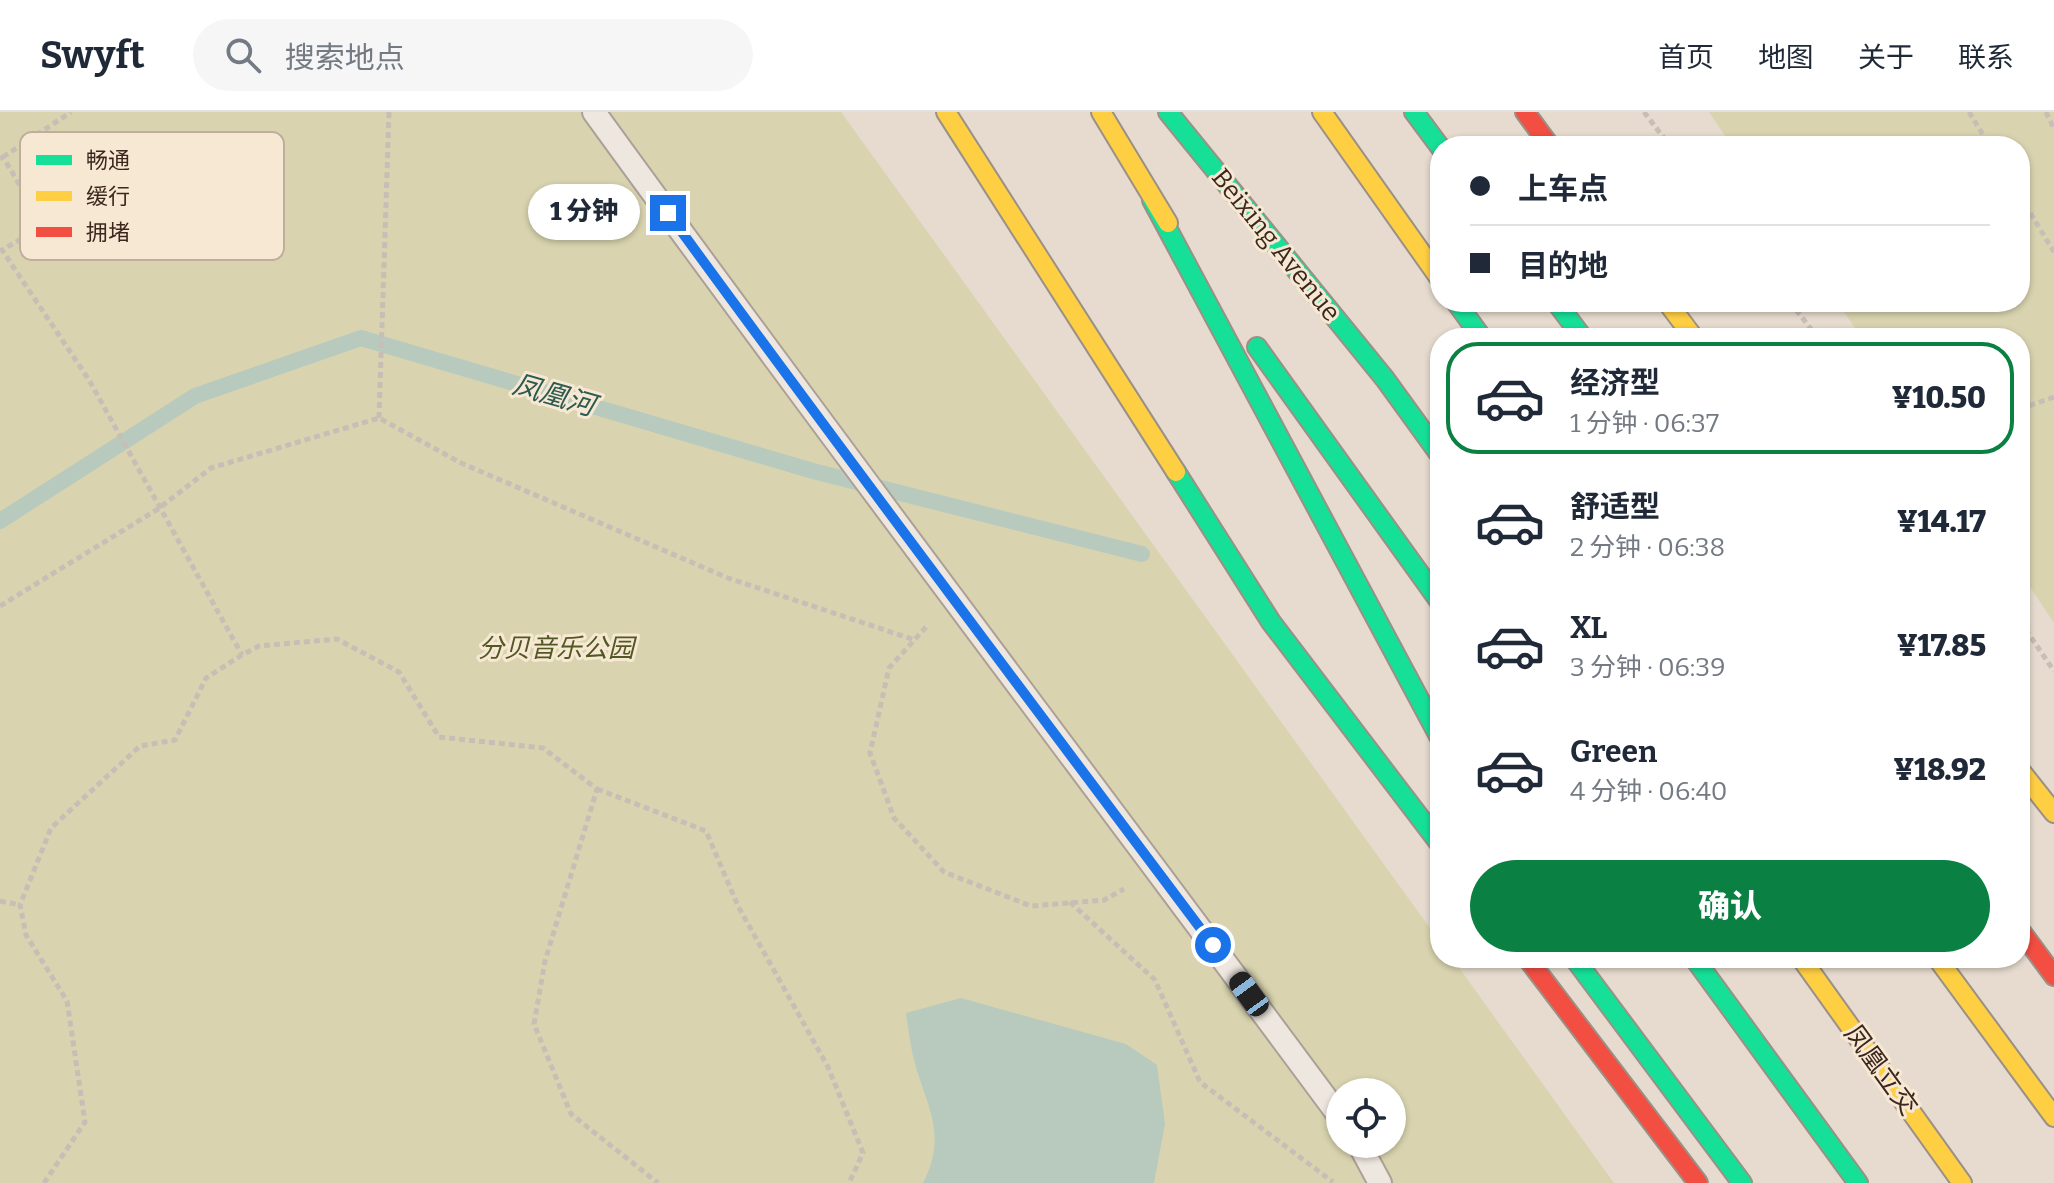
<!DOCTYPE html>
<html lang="zh">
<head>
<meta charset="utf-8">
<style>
  body { margin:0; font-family:Bitter,"Noto Sans SC",serif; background:#f6f6f7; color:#1f2937; height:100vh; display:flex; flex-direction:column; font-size:30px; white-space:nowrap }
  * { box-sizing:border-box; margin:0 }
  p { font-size:26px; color:#747a83 }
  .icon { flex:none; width:44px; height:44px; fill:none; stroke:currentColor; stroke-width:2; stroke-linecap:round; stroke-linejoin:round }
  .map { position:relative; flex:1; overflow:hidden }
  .side { position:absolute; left:1430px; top:216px; width:600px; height:640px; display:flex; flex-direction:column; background:#fff; border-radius:32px; box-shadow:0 2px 6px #0004 }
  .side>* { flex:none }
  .top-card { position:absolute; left:1430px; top:24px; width:600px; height:176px; border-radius:32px; box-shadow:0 2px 6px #0004; display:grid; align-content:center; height:176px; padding:0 40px; background:#fff }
  .fabs { position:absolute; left:1326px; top:966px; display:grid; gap:16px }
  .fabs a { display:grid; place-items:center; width:80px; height:80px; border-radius:50%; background:#fff; box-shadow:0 2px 6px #0004; font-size:40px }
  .end { position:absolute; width:36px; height:36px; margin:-18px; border:10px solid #1a73e8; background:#fff; box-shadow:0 0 0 4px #fff }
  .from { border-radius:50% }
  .bubble { position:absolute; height:56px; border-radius:28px; background:#fff; box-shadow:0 2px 6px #0004; font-size:26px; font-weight:800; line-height:56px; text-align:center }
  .car { position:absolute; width:24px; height:48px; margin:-24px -12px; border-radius:10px; box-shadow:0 0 6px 2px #0007; background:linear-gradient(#222 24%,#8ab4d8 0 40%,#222 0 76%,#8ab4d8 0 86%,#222 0) }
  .top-card b { display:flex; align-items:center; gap:28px; height:76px; font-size:30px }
  .top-card b+b { border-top:2px solid #e0e1e3 }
  .top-card i { width:20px; height:20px; background:#1f2937 }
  ul { padding:14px 0 0; list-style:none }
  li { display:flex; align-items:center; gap:24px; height:112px; margin:0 16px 12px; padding:0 24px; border:4px solid transparent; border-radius:32px }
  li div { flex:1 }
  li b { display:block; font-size:30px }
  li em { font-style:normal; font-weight:800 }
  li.active { border-color:#0b8043 }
  li>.icon { width:72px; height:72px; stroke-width:1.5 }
  .action { display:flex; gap:16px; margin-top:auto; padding:16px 40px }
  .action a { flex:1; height:92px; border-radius:48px; background:#0b8043; color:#fff; font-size:32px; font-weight:800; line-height:92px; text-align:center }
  header { display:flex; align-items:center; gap:48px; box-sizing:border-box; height:112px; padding:0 40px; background:#fff; border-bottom:2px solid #e0e1e3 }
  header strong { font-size:38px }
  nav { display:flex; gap:44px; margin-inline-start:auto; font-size:28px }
  .search { width:560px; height:72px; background:#f6f6f7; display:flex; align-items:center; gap:20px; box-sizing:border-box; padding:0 28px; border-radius:44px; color:#747a83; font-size:30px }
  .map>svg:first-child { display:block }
  .green { fill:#d9d4af; fill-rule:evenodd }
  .water { fill:#b8cabd }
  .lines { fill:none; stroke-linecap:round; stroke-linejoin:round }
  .stream { stroke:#b8cabd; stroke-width:16 }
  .lane-casing { stroke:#aba097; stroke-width:26 }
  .fast-casing { stroke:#9b9086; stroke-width:22 }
  .slow-casing { stroke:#9b9086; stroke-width:22 }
  .jam-casing { stroke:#9b9086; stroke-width:22 }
  .path { stroke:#c7beb6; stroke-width:5; stroke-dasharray:6 4; stroke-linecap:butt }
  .lane { stroke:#eee7df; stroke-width:22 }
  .fast { stroke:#16e098; stroke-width:18 }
  .slow { stroke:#ffcf43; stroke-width:18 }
  .jam { stroke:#f24e42; stroke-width:18 }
  .route { stroke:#1a73e8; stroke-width:10 }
  .labels { text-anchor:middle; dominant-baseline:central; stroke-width:6; stroke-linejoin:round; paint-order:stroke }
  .street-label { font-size:26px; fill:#3b271d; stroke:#f7e8d3 }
  .park-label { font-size:26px; font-style:italic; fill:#525823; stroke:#f7e8d3 }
  .water-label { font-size:28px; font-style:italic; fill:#2c5b52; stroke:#f7e8d3 }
  .key { fill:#f7e8d3; stroke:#bfae9c; stroke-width:2 }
  .key-label { font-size:22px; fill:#3b271d }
</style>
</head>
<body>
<header>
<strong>Swyft</strong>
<div class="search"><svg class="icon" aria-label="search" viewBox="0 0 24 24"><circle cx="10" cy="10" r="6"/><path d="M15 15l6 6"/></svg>搜索地点</div>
<nav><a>首页</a><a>地图</a><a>关于</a><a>联系</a></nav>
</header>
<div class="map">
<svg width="2054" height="1071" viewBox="0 0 2054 1071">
  <rect width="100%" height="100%" fill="#e6dbce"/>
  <path class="green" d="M0 0H841L1440 830V846H1452L1614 1071H0ZM1340 980H1392V1032H1340Z
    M1709 0H2054V511L2020 460V226H1862L1837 190H2020V34H1732Z"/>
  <path class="water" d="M961 886 1126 932 1157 953 1165 1012 1154 1071H923C949 1020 925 993 913 944 910 930 908 915 906 901Z"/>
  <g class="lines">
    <path class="stream" d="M0 409 195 284 361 226 813 359 1142 442"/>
    <g class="lane-casing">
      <path id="lane" d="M594 0C839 338 1092 670 1340 1005
        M1359 1032 1380 1071"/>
    </g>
    <g class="fast-casing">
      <path id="fast" d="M1168 0 1385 267 1440 343
        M1414 0 1440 35
        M1152 88 1440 626
        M1456 190 1482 226
        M1556 190 1583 226
        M1257 235 1440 490
        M1176 360 1271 510 1440 732
        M1574 846 1742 1071
        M1694 846 1858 1071"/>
    </g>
    <g class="slow-casing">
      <path id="slow" d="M946 0 1176 360
        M1101 0 1168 111
        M1322 0 1440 167
        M1667 190 1694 226
        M2020 658 2054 701
        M1801 846 1962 1071
        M1937 846 2054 1005"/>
    </g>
    <g class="jam-casing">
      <path id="jam" d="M1525 0 1550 34
        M2020 818 2054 864
        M1527 846 1698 1071"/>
    </g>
    <path class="path" d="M1644 0 1670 34
      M1969 0 1990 34
      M2046 0 2054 17
      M3 45 71 0
      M0 47 3 45 44 114 2 138 89 268 242 543
      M2020 84 2054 140
      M1790 190 1818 226
      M2020 297 2054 285
      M379 306 389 0
      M0 494 158 397 211 356 379 306 461 351 728 466 915 528
      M2020 509 2054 559
      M926 515 889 556 870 641 894 706 944 760 1031 794 1104 788 1124 777
      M597 677 706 719 738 794 828 955 863 1041 849 1071
      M0 789 20 793
      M1070 790 1155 868 1200 970 1333 1070
      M44 1071 85 1010 67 889 26 823 20 793 51 716 140 634 175 628 206 566 242 543 259 534 337 527 399 560 439 625 543 636 597 677 545 849 534 912 571 1002 658 1071"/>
    <use href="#lane" class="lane"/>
    <use href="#fast" class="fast"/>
    <use href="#slow" class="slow"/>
    <use href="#jam" class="jam"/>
  </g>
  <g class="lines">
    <path class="route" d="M668 101C847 347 1030 589 1213 833"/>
  </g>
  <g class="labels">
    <g class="street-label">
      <text transform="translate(1276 133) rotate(51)">Beixing Avenue</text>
      <text transform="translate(1881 958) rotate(54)">凤凰立交</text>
    </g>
    <g class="park-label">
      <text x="556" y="536">分贝音乐公园</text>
    </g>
    <g class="water-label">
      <text transform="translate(554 283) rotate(16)">凤凰河</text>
    </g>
  </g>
  <rect x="20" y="20" width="264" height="128" rx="12" class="key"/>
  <rect x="36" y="43" width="36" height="10" fill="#16e098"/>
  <rect x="36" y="79" width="36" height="10" fill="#ffcf43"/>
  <rect x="36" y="115" width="36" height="10" fill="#f24e42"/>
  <g class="key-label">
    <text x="86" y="56">畅通</text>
    <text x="86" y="92">缓行</text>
    <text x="86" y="128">拥堵</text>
  </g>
</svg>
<div class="fabs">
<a><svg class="icon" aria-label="locate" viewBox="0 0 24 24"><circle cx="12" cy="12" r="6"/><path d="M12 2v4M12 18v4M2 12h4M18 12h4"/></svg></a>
</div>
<i class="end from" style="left:1213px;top:833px"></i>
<i class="end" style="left:668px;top:101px"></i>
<div class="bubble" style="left:528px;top:72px;width:112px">1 分钟</div>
<i class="car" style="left:1249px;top:882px;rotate:324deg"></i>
<div class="top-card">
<b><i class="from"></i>上车点</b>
<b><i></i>目的地</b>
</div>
<section class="side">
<ul>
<li class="active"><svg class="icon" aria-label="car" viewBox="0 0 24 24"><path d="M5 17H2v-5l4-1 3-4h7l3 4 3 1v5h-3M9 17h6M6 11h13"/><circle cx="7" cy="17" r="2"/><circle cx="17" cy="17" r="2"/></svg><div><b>经济型</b><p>1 分钟 · 06:37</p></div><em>¥10.50</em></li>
<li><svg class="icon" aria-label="car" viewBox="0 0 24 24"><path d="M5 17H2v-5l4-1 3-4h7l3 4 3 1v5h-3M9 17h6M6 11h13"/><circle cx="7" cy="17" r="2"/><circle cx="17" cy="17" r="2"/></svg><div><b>舒适型</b><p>2 分钟 · 06:38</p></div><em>¥14.17</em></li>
<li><svg class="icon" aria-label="car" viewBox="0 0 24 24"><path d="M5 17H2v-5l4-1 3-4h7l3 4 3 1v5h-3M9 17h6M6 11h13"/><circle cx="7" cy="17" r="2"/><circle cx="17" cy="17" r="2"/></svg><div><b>XL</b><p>3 分钟 · 06:39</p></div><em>¥17.85</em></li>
<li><svg class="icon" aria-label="car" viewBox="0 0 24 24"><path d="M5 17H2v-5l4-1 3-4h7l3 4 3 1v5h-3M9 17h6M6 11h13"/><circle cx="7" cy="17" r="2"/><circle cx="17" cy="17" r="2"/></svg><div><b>Green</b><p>4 分钟 · 06:40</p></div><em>¥18.92</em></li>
</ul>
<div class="action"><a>确认</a></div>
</section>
</div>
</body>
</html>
